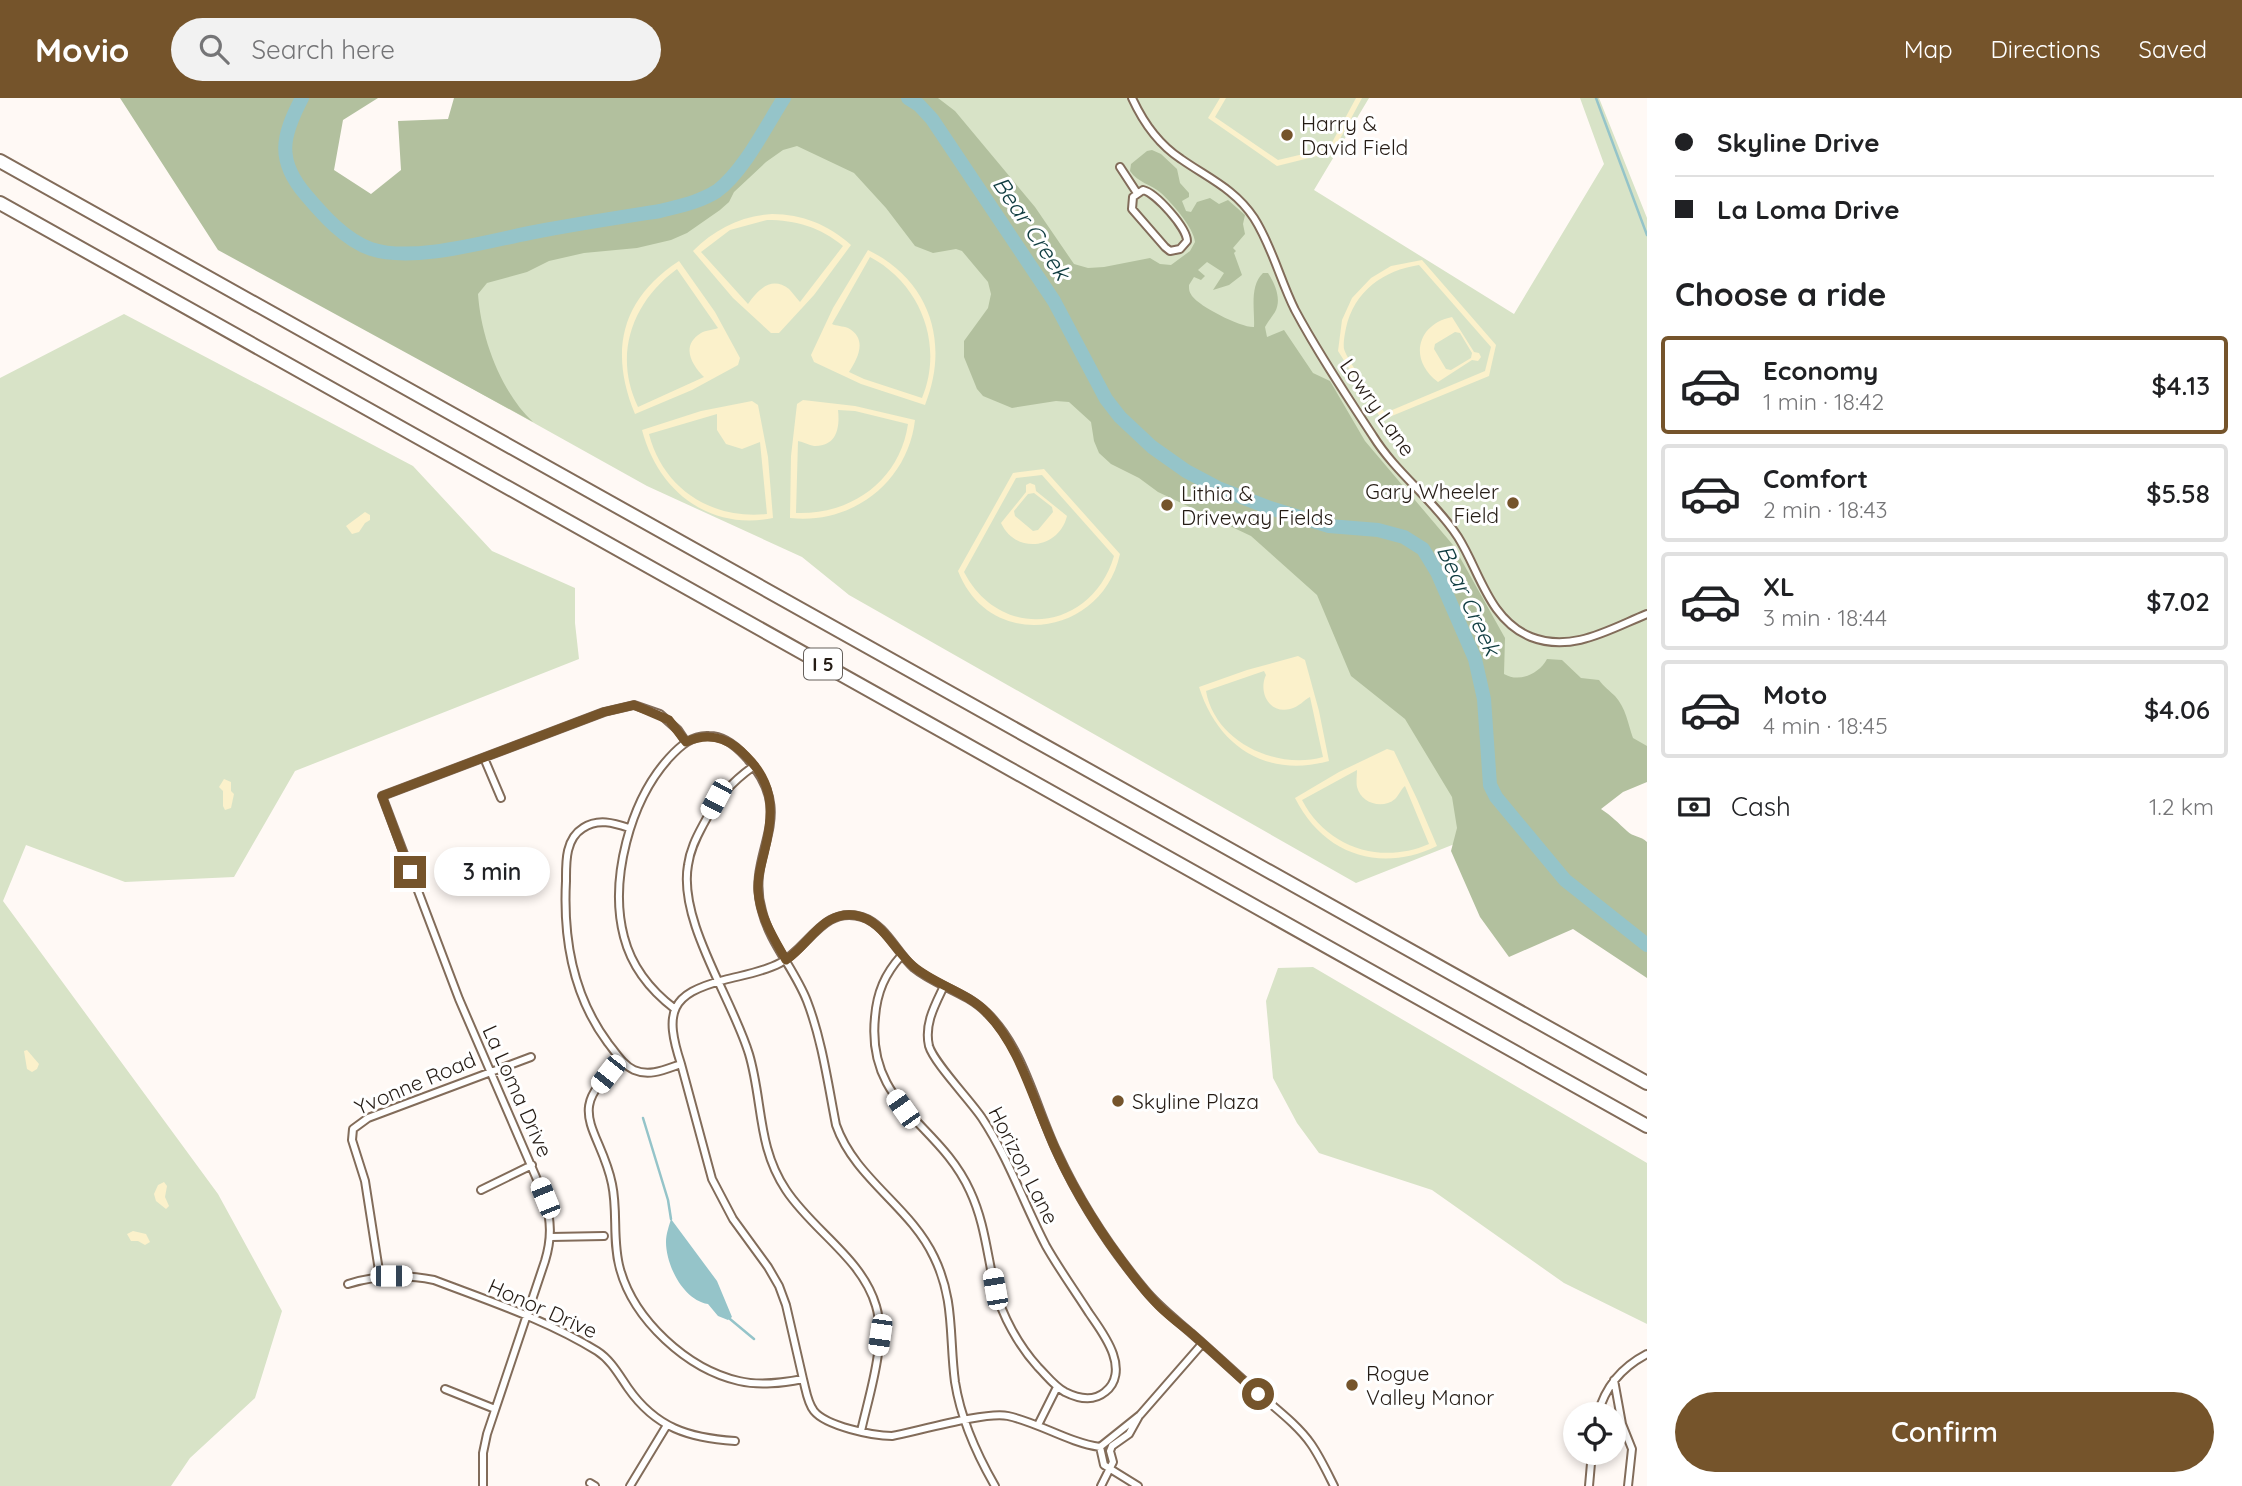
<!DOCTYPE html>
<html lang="en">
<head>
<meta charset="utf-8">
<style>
  body { margin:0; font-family:Quicksand,sans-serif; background:#f2f2f2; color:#202124; height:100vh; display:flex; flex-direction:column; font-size:26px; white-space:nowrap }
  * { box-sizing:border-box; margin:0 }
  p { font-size:23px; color:#757577 }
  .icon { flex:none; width:38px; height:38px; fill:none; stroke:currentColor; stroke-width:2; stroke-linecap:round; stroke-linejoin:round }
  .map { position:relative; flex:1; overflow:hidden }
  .panel { display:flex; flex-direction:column; background:#fff; width:595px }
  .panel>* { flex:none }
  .guide { display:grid; align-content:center; height:154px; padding:0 28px; background:#fff }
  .buttons { position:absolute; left:1563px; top:1304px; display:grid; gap:14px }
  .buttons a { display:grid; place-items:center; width:63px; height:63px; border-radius:50%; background:#fff; box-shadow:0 4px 10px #0003; font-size:35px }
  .end { position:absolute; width:32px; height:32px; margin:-16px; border:9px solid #75542b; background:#fff; box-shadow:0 0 0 4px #fff }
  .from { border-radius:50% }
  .bubble { position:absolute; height:49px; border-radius:24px; background:#fff; box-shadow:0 4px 10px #0003; font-size:23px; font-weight:600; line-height:49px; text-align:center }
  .car { position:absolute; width:21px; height:42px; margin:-21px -10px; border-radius:9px; box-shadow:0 0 5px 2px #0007; background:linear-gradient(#fff 24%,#345 0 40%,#fff 0 76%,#345 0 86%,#fff 0) }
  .guide b { display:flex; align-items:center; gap:24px; height:66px; font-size:26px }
  .guide b+b { border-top:2px solid #e0e0e0 }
  .guide i { width:18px; height:18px; background:#202124 }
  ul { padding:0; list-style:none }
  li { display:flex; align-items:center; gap:21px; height:98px; margin:0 14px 10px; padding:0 14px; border:4px solid #e0e0e0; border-radius:7px }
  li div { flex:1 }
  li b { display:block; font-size:26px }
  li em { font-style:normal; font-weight:600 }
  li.active { border-color:#75542b }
  li>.icon { width:63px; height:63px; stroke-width:1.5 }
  h2 { padding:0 28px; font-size:32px; line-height:84px }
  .pay { display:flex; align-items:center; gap:18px; height:77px; padding:0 28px; font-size:26px }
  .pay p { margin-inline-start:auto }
  .cta { display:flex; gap:14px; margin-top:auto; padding:14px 28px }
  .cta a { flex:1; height:80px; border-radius:42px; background:#75542b; color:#fff; font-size:28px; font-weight:600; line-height:80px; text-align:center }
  header { display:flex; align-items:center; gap:42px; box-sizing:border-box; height:98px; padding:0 35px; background:#75542b; color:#fff }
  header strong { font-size:33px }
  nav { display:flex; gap:38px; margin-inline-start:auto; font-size:24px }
  .search { width:490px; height:63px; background:#f2f2f2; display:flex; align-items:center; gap:18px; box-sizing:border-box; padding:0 24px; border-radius:38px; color:#757577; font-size:26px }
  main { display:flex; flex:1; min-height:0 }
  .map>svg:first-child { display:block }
  .green { fill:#d8e3c7 }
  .forest { fill:#b2c09e }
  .sand { fill:#fbf1cb; fill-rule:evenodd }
  .water { fill:#95c4c9 }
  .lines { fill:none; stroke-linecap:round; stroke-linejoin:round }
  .stream { stroke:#95c4c9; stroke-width:2.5 }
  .river { stroke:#95c4c9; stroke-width:14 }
  .minor-casing { stroke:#826c5a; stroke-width:10 }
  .motorway-casing { stroke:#826c5a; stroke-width:16 }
  .minor { stroke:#fff; stroke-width:6 }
  .motorway { stroke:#fff; stroke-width:12 }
  .route { stroke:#75542b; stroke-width:9 }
  .poi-dot { fill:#75542b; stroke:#fff; stroke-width:2.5 }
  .labels { text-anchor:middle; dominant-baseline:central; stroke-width:6; stroke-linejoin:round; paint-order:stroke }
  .shield { fill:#fff; stroke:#66605b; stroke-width:2 }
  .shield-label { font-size:19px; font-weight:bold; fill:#251c15 }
  .poi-label { font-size:21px; fill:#251c15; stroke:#fff; text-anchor:start }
  .street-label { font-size:21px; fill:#251c15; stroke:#fff }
  .water-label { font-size:23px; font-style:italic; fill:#103d41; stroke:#fff }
</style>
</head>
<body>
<header>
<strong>Movio</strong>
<div class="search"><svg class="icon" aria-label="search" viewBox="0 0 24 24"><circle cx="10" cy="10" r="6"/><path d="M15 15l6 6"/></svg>Search here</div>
<nav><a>Map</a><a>Directions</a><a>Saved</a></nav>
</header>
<main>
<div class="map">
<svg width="1647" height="1388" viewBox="0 0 1647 1388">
  <rect width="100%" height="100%" fill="#fff9f5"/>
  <path class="green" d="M693 0H1369L1314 92 1514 216 1604 66 1580 0H1599L1647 120V670L1356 785 849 497 802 459 647 388 263 174Z
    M124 216 413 368 492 453 575 490V525L579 561 295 673 234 779 125 784 26 747 3 803 218 1096 282 1213 255 1300 190 1360 171 1388H0V280Z
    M1313 869 1647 1065V1226L1564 1185 1432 1092 1319 1055 1297 1025 1273 980 1266 903 1278 870Z"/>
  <path class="forest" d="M120 0H378L343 22 334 72 371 96 401 72 398 23 448 21 454 0H938L955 13 1035 109 1074 166 1088 170 1104 169 1150 160 1160 166 1171 167 1190 153 1195 144C1194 130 1172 105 1161 95 1151 86 1138 85 1130 73L1131 66 1147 53 1152 52 1161 56 1177 71 1180 85 1189 95V99L1182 103 1186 113 1191 114 1197 104 1210 100 1219 106 1228 102 1245 117 1243 126 1245 136 1233 150 1236 153 1234 155 1242 177 1229 187 1213 192 1224 175 1207 164 1198 172 1205 178 1201 182 1194 179 1189 187C1189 192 1189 193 1192 198 1200 209 1242 230 1254 229 1255 213 1249 188 1263 175H1268C1275 186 1282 201 1275 214 1272 219 1268 223 1265 229L1267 239 1284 232 1313 275 1330 283 1365 343 1453 447 1505 540 1504 576C1519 585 1539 576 1547 561L1562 562 1581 580 1599 582C1604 589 1610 593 1615 598 1626 610 1628 626 1633 640L1647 648V684L1623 694 1601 711C1612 718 1618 725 1627 733 1633 739 1641 738 1647 744V880L1573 831 1509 859 1480 819 1451 753 1457 730 1452 699 1405 621 1351 578 1317 497 1251 438 1158 394 1139 380 1111 366 1099 355 1094 343 1091 324 1069 304 1056 303 1012 310 983 298 977 291 964 259V243L988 210 991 196 988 184 962 153 956 151 933 155 915 148 886 110 854 75 797 48 783 52 766 64 734 94 729 104 720 112 687 135 671 142 637 150 584 155 549 163 527 174 487 185 478 196C481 240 501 294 533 324L218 152Z"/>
  <path class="sand" d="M1220 0H1226L1215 19 1278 62 1329 50 1356 0H1362L1333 54 1277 68 1208 20Z
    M772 116C802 116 829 127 851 147L814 197 779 235H771L733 200 693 153C715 131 741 118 772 116ZM767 122C796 122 820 129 843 148L800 204C796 200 793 195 789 191 771 177 757 193 748 206L701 154 730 132Z
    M868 152C930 182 950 245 925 307L861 286 814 264 811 257 833 210ZM870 159C921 186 944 247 922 300L864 281 849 274C858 260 868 241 848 230 843 228 836 228 832 226Z
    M1422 162 1496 247 1489 278 1382 322 1338 253 1342 222 1352 200 1371 180 1391 168ZM1419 167 1491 249 1485 273 1385 315C1376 302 1348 264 1344 251 1343 245 1345 235 1346 230 1354 193 1384 172 1419 167Z
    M679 163 715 214 740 260 738 267 692 292 635 316C609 253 621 201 679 163ZM677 171 718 230C713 232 706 232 701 235 680 248 692 267 704 279L638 309C613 257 632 204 677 171Z
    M1452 219 1474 254 1479 255 1481 259 1478 263 1472 262 1438 284C1408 262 1417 226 1452 219ZM1455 234 1460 235 1472 255 1471 260 1451 272 1446 271 1434 251 1435 246Z
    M803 302 855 308 915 322C908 384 852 427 790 420L791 358 797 306ZM838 312 855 313 908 326C900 382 852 417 796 415L798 343C803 344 809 347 814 348 837 349 840 329 838 312Z
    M752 303 758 307 768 359 773 420C709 433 658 393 642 332L701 313ZM717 316V332L726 346 742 351 760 344 767 416C712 422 663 391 649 336Z
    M1044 371 1120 456C1102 539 990 555 958 473L1013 375ZM1042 377 1114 458C1092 533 1001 545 964 474L1016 380Z
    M1030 385 1035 387 1036 393 1067 418C1059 451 1016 457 1001 425L1026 394V387ZM1034 395 1052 409 1053 414 1038 432 1033 433 1015 418 1014 413 1028 396Z
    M365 414 370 417V422L365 425 359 434 352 436 346 428Z
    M1298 558 1305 562 1319 613 1329 663C1267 680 1218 649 1199 589L1247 572ZM1264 573 1266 577C1258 594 1269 616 1290 611 1299 609 1304 602 1310 599L1323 659C1276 672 1215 644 1206 593Z
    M1387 651 1394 653 1417 701 1437 748C1380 776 1323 756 1295 700L1339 674ZM1357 672C1357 677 1356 684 1357 689 1361 705 1382 712 1395 701 1399 697 1401 691 1405 688L1429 746C1381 767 1327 750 1302 702Z
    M224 681 231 684V693L234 696 231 710 225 712 223 708V693L219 689Z
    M27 952 39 966 37 971 32 974 27 971 24 953Z
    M164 1084 167 1088 165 1099 169 1108 166 1111 156 1103 154 1096 158 1087Z
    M133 1133 146 1136 150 1144 145 1147 138 1143H131L127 1136Z"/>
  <path class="water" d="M671 1121 717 1183 732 1219 728 1222 718 1218 708 1206C683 1202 666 1167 666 1144 666 1136 669 1128 671 1121Z"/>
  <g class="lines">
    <path class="stream" d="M1596 0 1647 137
      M643 1020 668 1102 671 1121
      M730 1221 754 1241"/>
    <path class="river" d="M302 0C282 38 276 62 306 97 323 117 345 142 371 151 417 166 497 140 545 132 583 125 622 119 660 113 679 108 700 104 717 93 744 73 766 28 784 0
      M908 0 919 7 932 21 1054 203 1106 301 1120 319 1152 349 1186 373 1218 390 1270 410 1329 428 1378 432 1404 439 1423 451 1437 474 1475 561 1484 601 1490 687 1496 699 1565 782 1647 847"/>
    <g class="minor-casing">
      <path id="minor" d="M1132 0C1143 24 1158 46 1181 61 1208 80 1235 91 1254 120 1272 148 1280 182 1295 212 1318 255 1346 297 1373 338 1396 375 1434 402 1458 439 1480 474 1489 522 1531 539 1572 555 1610 531 1647 516
        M1120 69 1137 95
        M1143 92C1156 95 1187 130 1187 143L1180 151 1170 153 1165 149 1132 111 1133 99Z
        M484 660 501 700
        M754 668C730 685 716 702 703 727 696 740 690 752 688 767 678 823 732 900 749 956 763 1003 757 1049 786 1092 813 1133 862 1160 876 1208 887 1244 869 1297 861 1333
        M629 730C614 725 598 720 583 730 565 741 566 765 566 783 563 841 573 898 608 945 616 955 623 967 634 972 650 979 666 971 681 966 664 914 670 896 724 882 743 877 763 874 780 865 809 850 823 807 862 819 886 827 896 854 914 870 936 888 966 894 986 914 1024 950 1035 1008 1057 1054 1080 1104 1110 1150 1145 1192 1158 1208 1175 1221 1191 1235 1214 1255 1235 1275 1258 1295 1275 1310 1298 1327 1311 1346 1320 1359 1327 1374 1334 1388
        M901 858C885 876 877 894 875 919 866 1008 939 1024 970 1093 985 1125 987 1157 995 1190 1002 1218 1019 1248 1038 1269 1047 1278 1054 1288 1065 1294 1077 1300 1093 1304 1105 1294 1117 1285 1118 1270 1113 1256 1108 1241 1098 1228 1089 1215 1075 1193 1059 1171 1046 1148 1024 1106 1009 1061 982 1020 970 1002 934 965 929 948 924 926 935 907 944 888
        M675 911C650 892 632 870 624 839 609 782 630 703 669 660 680 648 692 637 709 638 724 638 736 648 745 658 802 720 744 752 762 813 770 845 795 872 807 903 822 942 828 986 836 1027 855 1081 910 1108 934 1159 955 1202 949 1239 955 1284 961 1322 976 1355 995 1388
        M623 965C560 1011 601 1031 612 1086 618 1114 612 1143 620 1171 634 1222 687 1271 739 1283 760 1288 782 1285 803 1281L786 1207 779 1188 768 1169 733 1121 712 1081 681 966
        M481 1092 532 1067
        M551 1139 604 1138
        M380 1179 365 1083 352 1042 353 1031 368 1020 531 959
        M348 1186C377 1177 405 1176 434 1182 489 1203 547 1222 597 1253 611 1262 619 1277 628 1290 656 1330 689 1340 735 1343
        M803 1281C806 1292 807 1304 814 1313 826 1328 873 1338 892 1338 918 1333 987 1313 1008 1318 1040 1325 1067 1344 1100 1349
        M1614 1282 1622 1326 1632 1351 1628 1388
        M445 1291 495 1311
        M1598 1316C1605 1289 1622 1269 1647 1256
        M1038 1327 1057 1289
        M590 1385 595 1388
        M483 1388V1355L487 1336 545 1163C552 1140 551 1123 545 1100L459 901 382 698 604 614 634 607 660 616 678 632 686 644
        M630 1388 667 1327
        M1101 1388 1113 1364 1110 1353 1112 1348 1129 1336 1139 1318
        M1138 1388 1104 1367 1100 1349 1140 1317 1202 1246
        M1589 1388 1592 1354"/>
    </g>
    <g class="motorway-casing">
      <path id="motorway" d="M0 63 1647 985
        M0 105 1647 1028"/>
    </g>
    <use href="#minor" class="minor"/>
    <use href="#motorway" class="motorway"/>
  </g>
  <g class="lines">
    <path class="route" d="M410 774 382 698 604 614 634 607 669 622 686 644C704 636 720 637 736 649 775 680 775 712 764 756 761 768 757 780 758 793 760 819 773 839 786 862 809 847 822 813 854 817 882 821 893 851 913 868 935 887 968 894 988 916 1019 950 1030 993 1048 1034 1064 1074 1085 1110 1109 1145 1125 1167 1140 1189 1159 1208 1169 1218 1180 1226 1191 1235 1214 1255 1236 1276 1258 1296"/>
  </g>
  <g class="poi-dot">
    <circle cx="1287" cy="37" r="7"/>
    <circle cx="1513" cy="405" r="7"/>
    <circle cx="1167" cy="407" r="7"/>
    <circle cx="1118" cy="1003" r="7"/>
    <circle cx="1352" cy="1287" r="7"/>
  </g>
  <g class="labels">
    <rect class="shield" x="804" y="550.5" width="38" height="31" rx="5"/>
    <g class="shield-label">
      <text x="823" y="566">I 5</text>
    </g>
    <g class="poi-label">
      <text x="1301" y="25">Harry &amp;<tspan x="1301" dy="24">David Field</tspan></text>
      <text x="1499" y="393" text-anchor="end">Gary Wheeler<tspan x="1499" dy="24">Field</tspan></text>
      <text x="1181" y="395">Lithia &amp;<tspan x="1181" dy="24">Driveway Fields</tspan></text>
      <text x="1132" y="1003">Skyline Plaza</text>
      <text x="1366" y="1275">Rogue<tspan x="1366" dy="24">Valley Manor</tspan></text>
    </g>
    <g class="street-label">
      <text transform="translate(1378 309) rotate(55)">Lowry Lane</text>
      <text transform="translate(415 985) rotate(-23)">Yvonne Road</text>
      <text transform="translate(518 993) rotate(66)">La Loma Drive</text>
      <text transform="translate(1024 1067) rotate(63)">Horizon Lane</text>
      <text transform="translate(543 1210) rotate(24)">Honor Drive</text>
    </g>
    <g class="water-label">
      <text transform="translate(1032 130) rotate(56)">Bear Creek</text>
      <text transform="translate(1469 502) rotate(65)">Bear Creek</text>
    </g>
  </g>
</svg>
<div class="buttons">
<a><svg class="icon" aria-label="locate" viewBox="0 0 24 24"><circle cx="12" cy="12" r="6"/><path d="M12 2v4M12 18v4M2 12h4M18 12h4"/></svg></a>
</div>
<i class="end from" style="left:1258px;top:1296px"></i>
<i class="end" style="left:410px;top:774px"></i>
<div class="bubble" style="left:434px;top:749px;width:116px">3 min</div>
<i class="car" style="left:716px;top:701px;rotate:208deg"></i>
<i class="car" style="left:608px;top:976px;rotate:218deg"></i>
<i class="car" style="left:903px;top:1011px;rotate:325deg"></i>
<i class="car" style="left:545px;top:1100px;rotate:338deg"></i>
<i class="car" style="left:391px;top:1178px;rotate:90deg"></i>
<i class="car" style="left:995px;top:1191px;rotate:350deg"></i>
<i class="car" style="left:880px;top:1237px;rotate:188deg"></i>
</div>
<section class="panel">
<div class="guide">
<b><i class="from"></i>Skyline Drive</b>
<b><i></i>La Loma Drive</b>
</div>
<h2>Choose a ride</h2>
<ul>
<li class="active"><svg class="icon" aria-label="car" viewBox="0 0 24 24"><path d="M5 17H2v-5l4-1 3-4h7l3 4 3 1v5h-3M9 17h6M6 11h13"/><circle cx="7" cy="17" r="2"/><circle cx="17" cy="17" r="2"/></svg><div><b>Economy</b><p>1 min · 18:42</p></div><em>$4.13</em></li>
<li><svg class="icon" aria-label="car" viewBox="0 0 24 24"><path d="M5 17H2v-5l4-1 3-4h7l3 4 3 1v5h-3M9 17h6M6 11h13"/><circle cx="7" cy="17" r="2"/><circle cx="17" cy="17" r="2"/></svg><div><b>Comfort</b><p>2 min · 18:43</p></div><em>$5.58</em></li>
<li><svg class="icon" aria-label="car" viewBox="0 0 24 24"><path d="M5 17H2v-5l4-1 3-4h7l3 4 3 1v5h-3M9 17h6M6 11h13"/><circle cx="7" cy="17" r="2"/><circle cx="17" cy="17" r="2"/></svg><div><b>XL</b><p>3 min · 18:44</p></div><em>$7.02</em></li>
<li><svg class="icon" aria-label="car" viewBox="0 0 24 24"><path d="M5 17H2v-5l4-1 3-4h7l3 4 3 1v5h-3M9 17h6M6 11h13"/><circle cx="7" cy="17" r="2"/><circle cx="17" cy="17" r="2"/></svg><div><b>Moto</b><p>4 min · 18:45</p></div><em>$4.06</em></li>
</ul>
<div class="pay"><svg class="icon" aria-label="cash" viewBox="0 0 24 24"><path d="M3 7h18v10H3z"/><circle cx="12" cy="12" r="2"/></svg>Cash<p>1.2 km</p></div>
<div class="cta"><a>Confirm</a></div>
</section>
</main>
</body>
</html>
